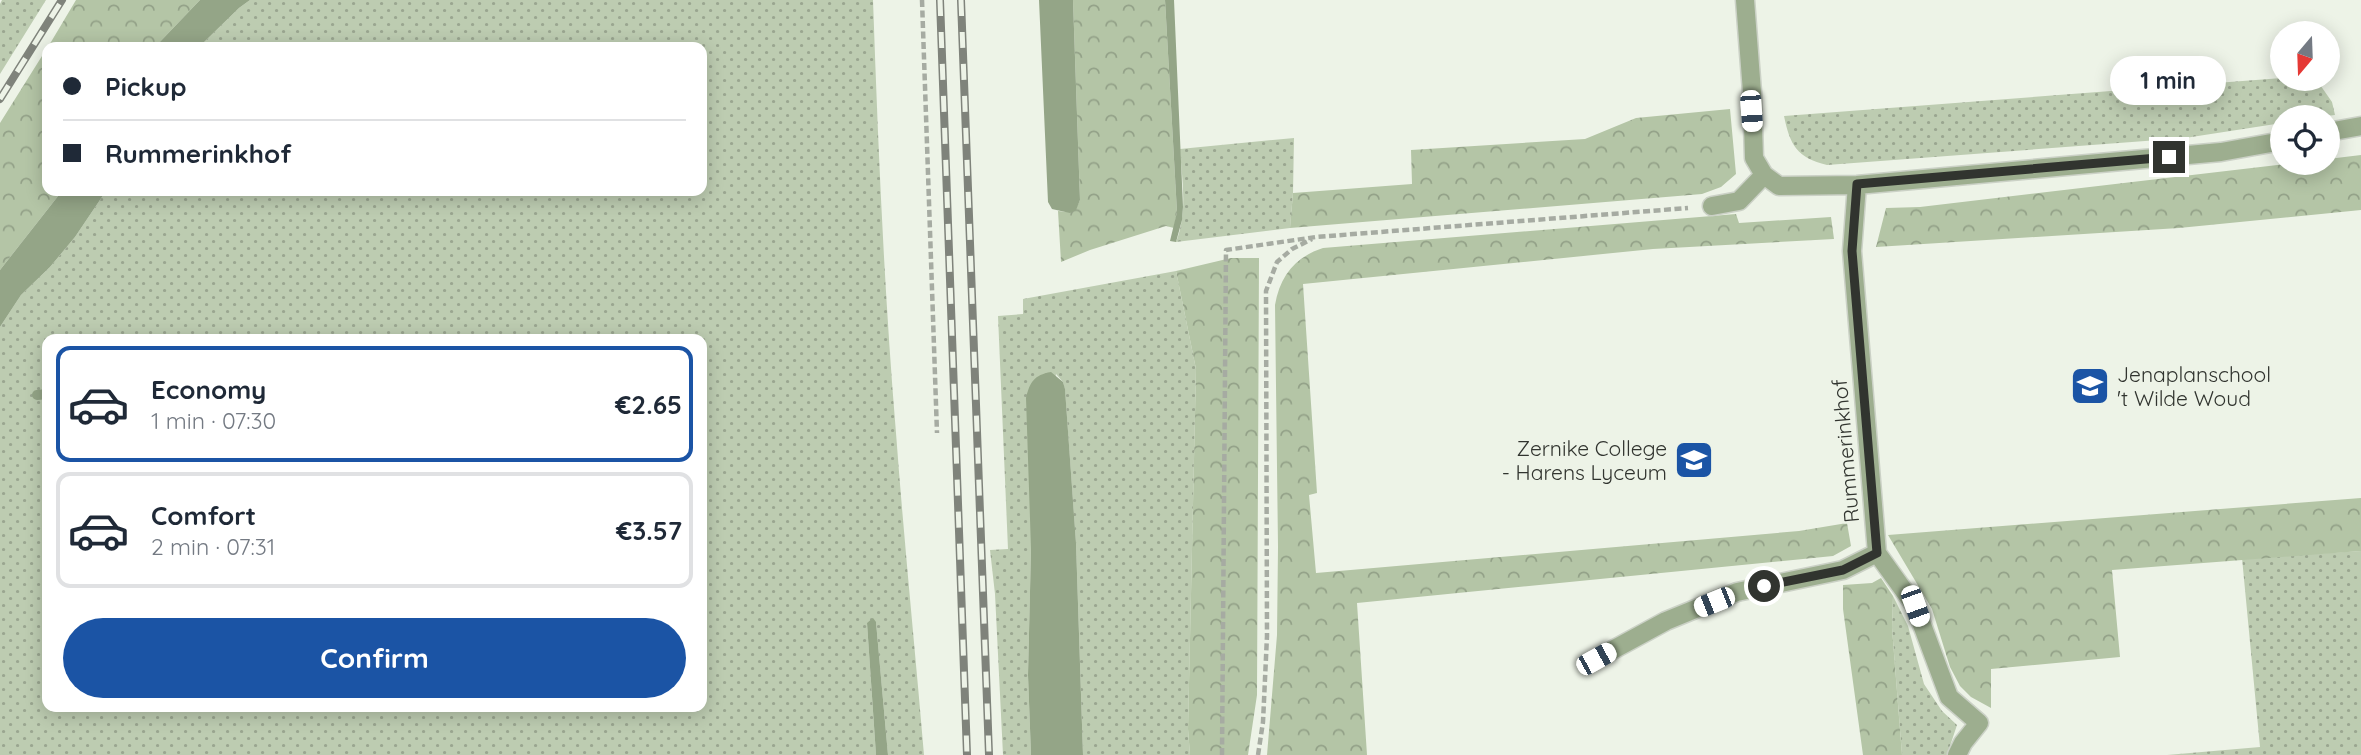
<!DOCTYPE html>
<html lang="en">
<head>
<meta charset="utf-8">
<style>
  body { margin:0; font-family:Quicksand,sans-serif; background:#f6f6f7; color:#1f2937; height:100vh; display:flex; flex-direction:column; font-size:26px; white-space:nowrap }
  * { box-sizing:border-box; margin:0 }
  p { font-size:23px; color:#747a83 }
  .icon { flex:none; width:38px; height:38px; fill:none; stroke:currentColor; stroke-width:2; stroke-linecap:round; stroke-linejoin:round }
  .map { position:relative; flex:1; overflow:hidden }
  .drawer { position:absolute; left:42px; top:334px; width:665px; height:378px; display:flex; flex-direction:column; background:#fff; border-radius:14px; box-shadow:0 4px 18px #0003 }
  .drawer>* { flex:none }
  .guide { position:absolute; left:42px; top:42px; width:665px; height:154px; border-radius:14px; box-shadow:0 4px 18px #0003; display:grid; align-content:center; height:154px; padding:0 21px; background:#fff }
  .needle { width:46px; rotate:199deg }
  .buttons { position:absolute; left:2270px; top:21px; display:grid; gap:14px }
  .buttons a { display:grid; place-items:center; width:70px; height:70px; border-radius:50%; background:#fff; box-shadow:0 4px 18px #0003; font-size:35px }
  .end { position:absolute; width:32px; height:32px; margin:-16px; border:9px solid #31342f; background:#fff; box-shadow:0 0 0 4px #fff }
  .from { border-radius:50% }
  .bubble { position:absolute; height:49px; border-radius:24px; background:#fff; box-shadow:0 4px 18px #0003; font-size:23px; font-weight:800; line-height:49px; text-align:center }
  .car { position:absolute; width:21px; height:42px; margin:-21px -10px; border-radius:9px; box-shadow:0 0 5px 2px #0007; background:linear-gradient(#fff 24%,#345 0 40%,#fff 0 76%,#345 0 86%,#fff 0) }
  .guide b { display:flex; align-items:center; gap:24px; height:66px; font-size:26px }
  .guide b+b { border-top:2px solid #e0e1e3 }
  .guide i { width:18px; height:18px; background:#1f2937 }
  ul { padding:12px 0 0; list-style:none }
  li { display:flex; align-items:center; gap:21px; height:116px; margin:0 14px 10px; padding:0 7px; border:4px solid #e0e1e3; border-radius:14px }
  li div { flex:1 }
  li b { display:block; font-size:26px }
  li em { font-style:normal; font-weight:800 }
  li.selected { border-color:#1b54a5 }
  li>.icon { width:63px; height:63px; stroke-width:1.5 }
  .action { display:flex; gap:14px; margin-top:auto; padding:14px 21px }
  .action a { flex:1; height:80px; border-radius:42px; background:#1b54a5; color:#fff; font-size:28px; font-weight:800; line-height:80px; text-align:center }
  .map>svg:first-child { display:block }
  .grass { fill:url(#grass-dots); fill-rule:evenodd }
  .forest { fill:url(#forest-crowns) }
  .water { fill:#94a587 }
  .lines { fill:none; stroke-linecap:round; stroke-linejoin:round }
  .stream { stroke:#94a587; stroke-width:10 }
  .minor-casing { stroke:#cbd1c6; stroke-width:21 }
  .path { stroke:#a6aba2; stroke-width:4.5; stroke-dasharray:7 3.5; stroke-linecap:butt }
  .minor { stroke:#9dae8f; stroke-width:18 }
  .rail-casing { stroke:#7f837b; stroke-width:8 }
  .rail { stroke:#edf3e7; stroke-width:5; stroke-dasharray:16; stroke-linecap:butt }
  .route { stroke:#31342f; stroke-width:9 }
  .labels { text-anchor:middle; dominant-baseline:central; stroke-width:5; stroke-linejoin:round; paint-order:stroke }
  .poi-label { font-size:21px; fill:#31342f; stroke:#edf3e7; text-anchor:start }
  .street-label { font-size:21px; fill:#31342f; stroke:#edf3e7 }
</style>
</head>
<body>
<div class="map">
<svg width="2361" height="755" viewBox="0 0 2361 755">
  <defs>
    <pattern id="grass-dots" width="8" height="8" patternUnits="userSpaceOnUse" patternTransform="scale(1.75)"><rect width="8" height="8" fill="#bdccb1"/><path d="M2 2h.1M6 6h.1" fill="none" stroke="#9aa690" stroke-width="1.8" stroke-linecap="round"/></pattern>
    <pattern id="forest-crowns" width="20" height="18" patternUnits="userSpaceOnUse" patternTransform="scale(1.75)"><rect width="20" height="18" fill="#b4c5a6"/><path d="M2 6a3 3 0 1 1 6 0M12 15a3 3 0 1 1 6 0" fill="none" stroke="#93a188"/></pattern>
  </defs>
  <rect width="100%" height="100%" fill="#edf3e7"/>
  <path class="grass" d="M2 0H46L0 74V4Z
    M250 0H873C878 144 884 289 896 433 904 541 915 648 924 755H888L876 622 867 623 876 755H0V327L21 295 50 267 75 237 106 191H702V47H199L239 8ZM47 340H702V707H47Z
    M2282 78 2316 79 2332 102 2335 115 2318 117H2282V123L2185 138 1827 165C1797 158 1790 145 1784 116Z
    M1294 138 1293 193 1290 228 1176 242C1188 212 1182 180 1180 149Z
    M1176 271 1196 369 1188 729 1190 755H1083L1076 543 1065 390 1063 382 1056 374 1031 549 1028 675 1031 755H1003L995 594 990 550 1008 549 998 316 1023 314V299Z
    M2361 551V755H2167L2260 747 2242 558Z
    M1893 596 1908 626 1924 684 1942 711 1957 725 1947 755H1902L1892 628Z"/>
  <path class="forest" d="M76 0H200L155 47H48Z
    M1073 0H1165L1177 212 1174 228 1166 226 1090 250 1061 262 1058 211C1071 213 1075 212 1080 200Z
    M47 48V191H62L0 270V123Z
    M1730 109 1736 174 1721 187 1702 194 1290 228 1293 193 1412 184 1411 150 1585 139 1636 118Z
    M2361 155V210L2179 228 1876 247 1886 208 1920 207 2295 163H2328V159Z
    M1736 214 1739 223 1831 217 1834 239 1653 249 1303 284 1317 493 1309 495 1316 573 1799 531 1847 523 1851 546 1833 556 1357 603 1367 755H1267L1277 635 1278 547 1275 305C1280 276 1295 257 1323 248Z
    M1231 258H1259L1257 695 1248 755H1190L1188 729 1196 369 1176 271Z
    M2361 498V551L2112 570 2120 657 1991 669V708L1971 697 1960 686 1950 667 1932 609 1888 535Z
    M1881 578 1893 596 1892 628 1902 755H1863L1843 609V585L1872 583Z"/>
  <path class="water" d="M200 0H250L239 8 199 47H155Z
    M1039 0H1073L1080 200 1076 210 1070 213 1052 209 1048 202Z
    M1165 0H1174L1183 207 1182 220 1176 242 1170 241 1177 212Z
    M62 191H106L75 237 50 267 21 295 0 327V270Z
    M1051 372 1063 382 1065 389 1076 543 1083 755H1031L1028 675 1031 549 1026 398C1030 382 1034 375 1051 372Z
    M873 618 876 622 888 755H876L867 623Z"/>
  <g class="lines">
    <path class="stream" d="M37 395 47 394"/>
    <g class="minor-casing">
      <path id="minor" d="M1745 0 1752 92 1754 158 1764 175 1779 186 1857 185 2221 152 2282 141
        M2328 132 2361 126
        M1857 185 1852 251 1877 553 1915 606 1949 697 1979 723 1963 743 1957 755
        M1712 206 1739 201 1764 175
        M1596 659 1666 621 1737 592 1843 570 1877 553"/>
    </g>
    <path class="path" d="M922 0 937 433
      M1222 755 1226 250 1316 237 1688 208
      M1258 755 1263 722 1267 636 1266 291 1277 262 1292 249 1312 239"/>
    <use href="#minor" class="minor"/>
    <g class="rail-casing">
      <path id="rail" d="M940 0 967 755
        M961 0 989 755
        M0 99 62 0"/>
    </g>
    <use href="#rail" class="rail"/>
  </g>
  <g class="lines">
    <path class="route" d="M1764 586 1843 570 1877 553 1852 251 1857 184 2169 157"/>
  </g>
  <defs>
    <g id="school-square" transform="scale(2.0125)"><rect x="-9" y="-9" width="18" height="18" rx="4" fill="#1b54a5" stroke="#edf3e7"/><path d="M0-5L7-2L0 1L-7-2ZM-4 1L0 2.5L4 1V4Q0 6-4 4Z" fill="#fff"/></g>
  </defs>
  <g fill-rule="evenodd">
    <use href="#school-square" x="2090" y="386"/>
    <use href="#school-square" x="1694" y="460"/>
  </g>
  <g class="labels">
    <g class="poi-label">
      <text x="2117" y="374">Jenaplanschool<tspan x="2117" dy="24">'t Wilde Woud</tspan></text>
      <text x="1667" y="448" text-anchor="end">Zernike College<tspan x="1667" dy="24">- Harens Lyceum</tspan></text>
    </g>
    <g class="street-label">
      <text transform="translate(1845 451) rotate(-95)">Rummerinkhof</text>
    </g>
  </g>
</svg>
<div class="buttons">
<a><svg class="needle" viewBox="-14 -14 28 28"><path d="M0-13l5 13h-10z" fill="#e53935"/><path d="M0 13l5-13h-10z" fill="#747a83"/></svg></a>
<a><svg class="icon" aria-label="locate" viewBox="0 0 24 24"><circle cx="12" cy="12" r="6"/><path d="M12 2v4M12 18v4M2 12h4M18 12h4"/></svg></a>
</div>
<i class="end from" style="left:1764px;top:586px"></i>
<i class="end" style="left:2169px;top:157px"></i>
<div class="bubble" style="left:2110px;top:56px;width:116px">1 min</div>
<i class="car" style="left:1751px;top:111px;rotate:176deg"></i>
<i class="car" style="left:1714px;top:602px;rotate:248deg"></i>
<i class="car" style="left:1915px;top:606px;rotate:160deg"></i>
<i class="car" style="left:1596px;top:659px;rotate:61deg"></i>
<div class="guide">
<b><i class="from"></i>Pickup</b>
<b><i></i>Rummerinkhof</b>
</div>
<section class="drawer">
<ul>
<li class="selected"><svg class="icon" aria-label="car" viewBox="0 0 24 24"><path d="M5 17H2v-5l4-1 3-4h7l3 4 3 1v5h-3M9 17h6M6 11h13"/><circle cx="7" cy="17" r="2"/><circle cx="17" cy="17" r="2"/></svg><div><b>Economy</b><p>1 min · 07:30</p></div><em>€2.65</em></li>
<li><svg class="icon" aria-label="car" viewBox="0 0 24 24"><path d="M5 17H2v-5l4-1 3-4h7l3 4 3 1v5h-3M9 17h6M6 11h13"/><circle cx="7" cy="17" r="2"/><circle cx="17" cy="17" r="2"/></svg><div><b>Comfort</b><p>2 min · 07:31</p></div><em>€3.57</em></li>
</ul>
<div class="action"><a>Confirm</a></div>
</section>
</div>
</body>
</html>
